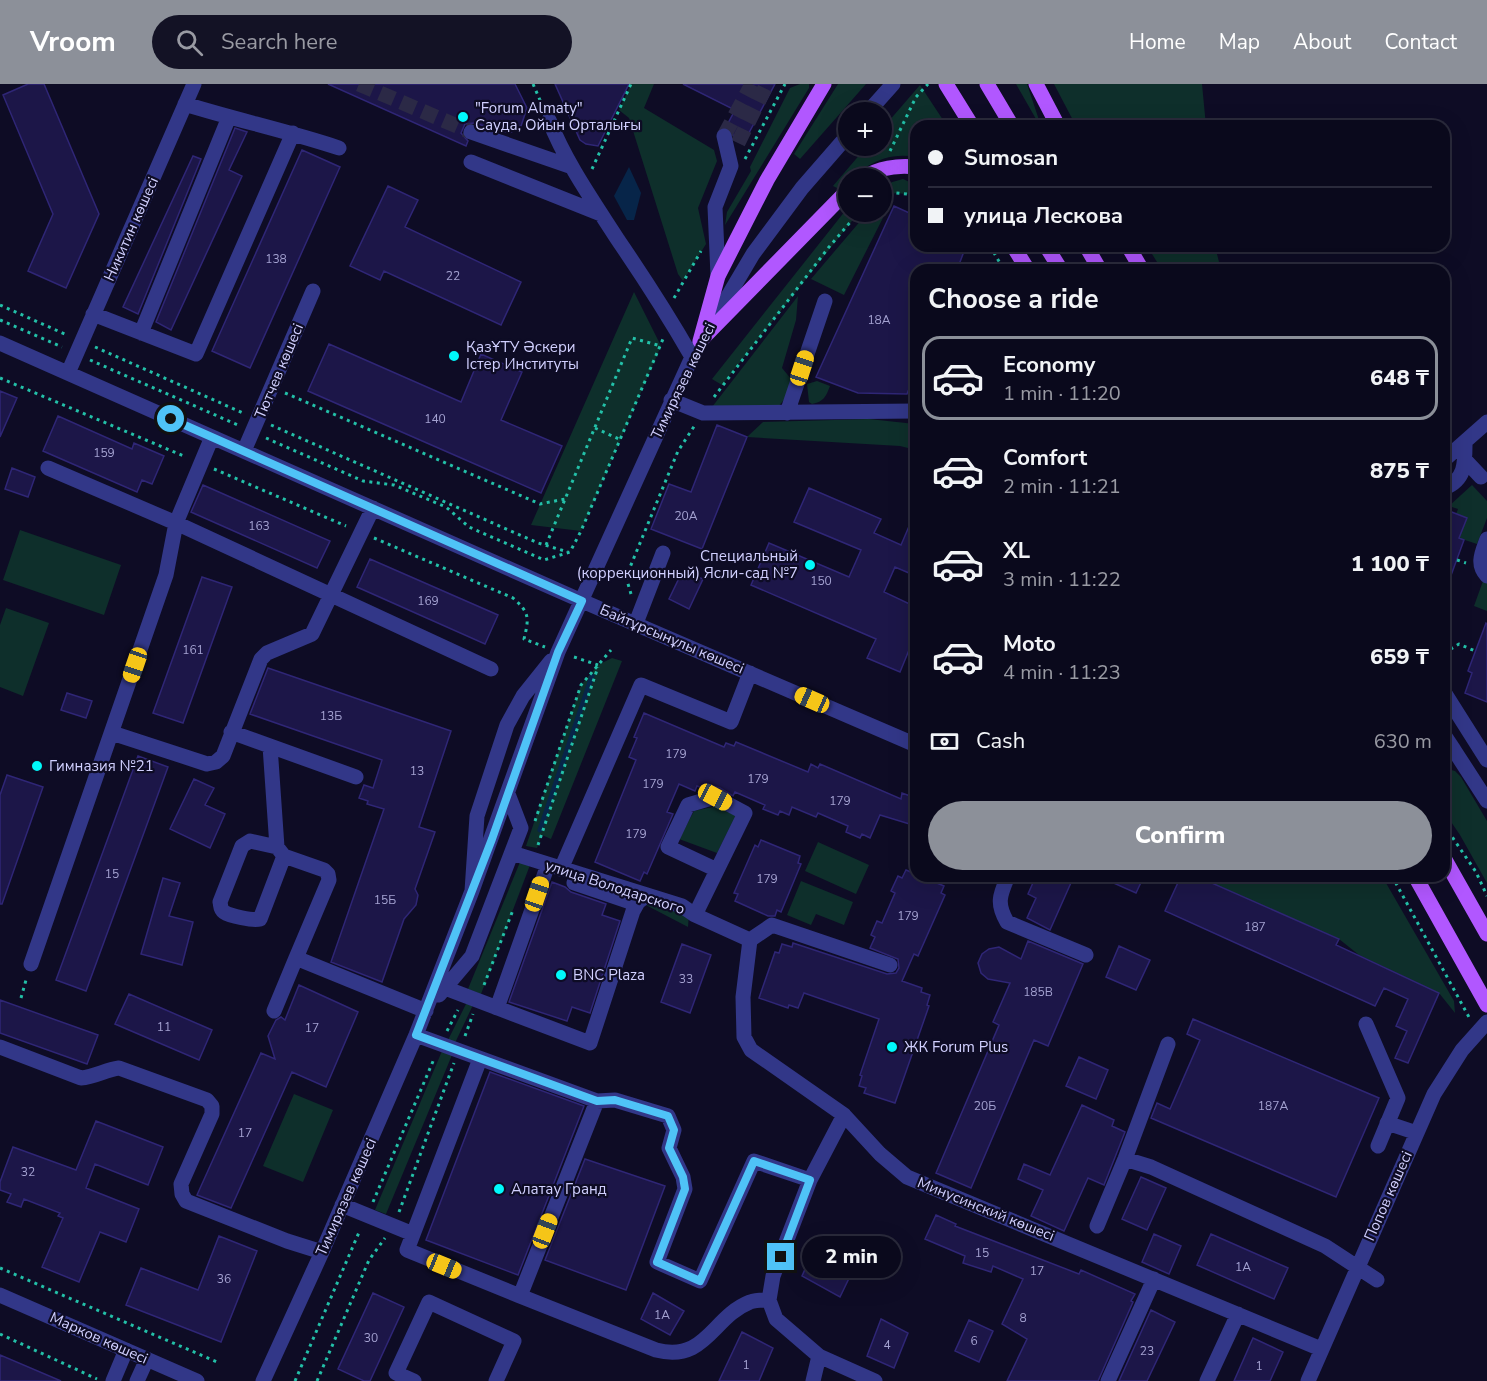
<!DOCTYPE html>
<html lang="en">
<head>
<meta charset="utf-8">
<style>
  body { margin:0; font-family:"Nunito Sans",sans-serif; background:#131225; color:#f1f3f6; height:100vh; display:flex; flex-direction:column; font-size:22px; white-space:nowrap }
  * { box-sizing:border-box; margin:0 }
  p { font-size:20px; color:#999aa3 }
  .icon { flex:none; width:33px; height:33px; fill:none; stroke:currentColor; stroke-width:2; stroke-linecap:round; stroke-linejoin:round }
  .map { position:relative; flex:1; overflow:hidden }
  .details { position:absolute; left:910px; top:180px; width:540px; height:618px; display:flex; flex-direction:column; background:#0a091c; border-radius:18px; box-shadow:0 6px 24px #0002,0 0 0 2px #2a2a3b }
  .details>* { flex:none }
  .top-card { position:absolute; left:910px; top:36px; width:540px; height:132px; border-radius:18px; box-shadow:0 6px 24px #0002,0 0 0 2px #2a2a3b; display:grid; align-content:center; height:132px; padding:0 18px; background:#0a091c }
  .tools { position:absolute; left:838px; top:18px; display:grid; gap:12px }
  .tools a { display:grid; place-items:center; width:54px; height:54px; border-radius:50%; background:#0a091c; box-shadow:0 6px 24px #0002,0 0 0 2px #2a2a3b; font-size:30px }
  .end { position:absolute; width:27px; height:27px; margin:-14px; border:8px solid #4fc3f7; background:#111; box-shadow:0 0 0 3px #111 }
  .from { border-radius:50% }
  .bubble { position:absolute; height:42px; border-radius:21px; background:#0a091c; box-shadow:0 6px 24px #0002,0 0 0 2px #2a2a3b; font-size:20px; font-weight:800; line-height:42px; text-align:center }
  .car { position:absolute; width:18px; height:36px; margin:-18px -9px; border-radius:8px; box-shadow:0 0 4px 2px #0007; background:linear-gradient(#f5c518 24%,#345 0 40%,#f5c518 0 76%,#345 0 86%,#f5c518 0) }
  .top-card b { display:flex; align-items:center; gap:21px; height:57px; font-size:22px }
  .top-card b+b { border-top:2px solid #2a2a3b }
  .top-card i { width:15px; height:15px; background:#f1f3f6 }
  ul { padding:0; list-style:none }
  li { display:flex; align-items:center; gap:18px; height:84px; margin:0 12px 9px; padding:0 6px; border:3px solid transparent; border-radius:18px }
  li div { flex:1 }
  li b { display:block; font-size:22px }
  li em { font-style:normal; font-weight:800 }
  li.active { border-color:#8c9099 }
  li>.icon { width:54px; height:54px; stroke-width:1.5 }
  h2 { padding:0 18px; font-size:27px; line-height:72px }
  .pay { display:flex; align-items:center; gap:15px; height:66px; padding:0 18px; font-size:22px }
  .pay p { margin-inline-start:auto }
  .action { display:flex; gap:12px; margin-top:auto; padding:12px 18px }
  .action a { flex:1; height:69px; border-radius:36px; background:#8c9099; color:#fff; font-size:24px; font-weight:800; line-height:69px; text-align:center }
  header { display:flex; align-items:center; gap:36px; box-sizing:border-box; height:84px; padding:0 30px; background:#8c9099; color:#fff }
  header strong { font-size:28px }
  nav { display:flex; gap:33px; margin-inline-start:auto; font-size:21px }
  .search { width:420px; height:54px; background:#131225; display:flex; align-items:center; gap:15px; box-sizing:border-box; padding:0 21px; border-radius:33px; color:#999aa3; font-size:22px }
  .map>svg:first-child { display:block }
  .green { fill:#0e2f2b }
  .water { fill:#072549 }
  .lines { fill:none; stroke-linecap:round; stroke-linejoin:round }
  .stream { stroke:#072549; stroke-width:5 }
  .building { fill:#1c1648; stroke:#2f2676; stroke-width:1.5 }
  .minor-tunnel { stroke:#2b2946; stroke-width:15; stroke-dasharray:15 8; stroke-linecap:butt }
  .path { stroke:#23c0a8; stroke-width:3; stroke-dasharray:3 4.5; stroke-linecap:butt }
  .minor { stroke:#323788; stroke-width:15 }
  .major { stroke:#b157ff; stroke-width:15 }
  .route { stroke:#4fc3f7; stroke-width:8 }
  .poi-dot { fill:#00f9fb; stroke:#0e0c25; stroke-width:2 }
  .labels { text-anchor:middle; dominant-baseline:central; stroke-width:4.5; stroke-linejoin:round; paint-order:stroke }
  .number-label { font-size:12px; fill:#a4a2d1 }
  .poi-label { font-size:15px; fill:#d1d0ff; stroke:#0e0c25; text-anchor:start }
  .street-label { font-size:15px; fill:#d1d0ff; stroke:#0e0c25 }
</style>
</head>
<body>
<header>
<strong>Vroom</strong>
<div class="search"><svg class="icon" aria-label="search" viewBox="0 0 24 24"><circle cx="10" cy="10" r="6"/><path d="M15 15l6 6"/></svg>Search here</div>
<nav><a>Home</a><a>Map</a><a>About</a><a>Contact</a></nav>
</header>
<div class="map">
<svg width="1487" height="1297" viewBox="0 0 1487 1297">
  <rect width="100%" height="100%" fill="#0e0c25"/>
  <path class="green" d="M631 0H654L644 24 714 66 717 77 698 124 706 160 683 197 678 190 629 34 619 26Z
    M800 0H809V4L725 141 727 128 751 87 750 83 790 4Z
    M838 0H866L800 75 794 70Z
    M1016 0H1027L1041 42H1040Z
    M1054 0H1202L1206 42H1076Z
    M920 1 947 42H916V73C881 67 862 85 839 105L833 102 867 62H882V45Z
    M903 95 916 101V111L896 109 882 113V101Z
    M892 116 844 211 811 195 868 128H882V119Z
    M849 122V128H859L722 301 712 295Z
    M1147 162H1215L1221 186H1162Z
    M634 208 661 262 581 447 531 441Z
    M798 212 796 236 782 284 792 296 787 312 778 323H712Z
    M817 297 830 302C826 313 823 318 812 320L809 318 807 300Z
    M869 335 915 340 916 342V366L900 362 747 353 763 338Z
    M1472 401 1487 417V434L1477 460 1459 454 1456 430 1458 425 1449 422Z
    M20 446 121 481 104 531 3 496Z
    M1483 497 1487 499V527L1474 522Z
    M6 524 49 539 23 612 0 603V541Z
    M612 574 622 577 551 755 542 751 537 764 526 762 581 601 598 581Z
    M1444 684 1455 687 1461 693 1487 737V799L1460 751 1445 729Z
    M717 722 736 731 717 769 679 755 694 727Z
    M818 758 869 781 856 810 805 787Z
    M520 778 530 781 481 910 468 905Z
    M1196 792H1382L1454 917 1455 929 1439 909 1359 871 1339 855Z
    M801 797 853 818 844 841 816 830 811 841 787 831Z
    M648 814 689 830 688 843 642 819Z
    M467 918 473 921 455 959 448 956Z
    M442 967 452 971 386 1130 375 1126Z
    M294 1010 333 1026 303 1098 263 1082Z"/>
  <path class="water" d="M629 83 641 109 634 136H627L614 112Z"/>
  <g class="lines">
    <path class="stream" d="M540 746 592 592"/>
  </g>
  <path class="building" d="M28 0H44L99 130 66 204 28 187 53 130 3 11Z
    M328 0H515L527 24 521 42 510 49 474 39 465 40 461 49 468 57 466 62Z
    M555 0H629L598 62 586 60 580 56Z
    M683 0H775L743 60 735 56 731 46 726 43 735 26Z
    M235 44 247 48 229 86 242 92 171 246 156 238Z
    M302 66 340 83 250 284 212 267Z
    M193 72 201 75 138 230 123 223Z
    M388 102 418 116 405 143 521 198 501 241 384 187 380 196 350 182Z
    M894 122 916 132V162H966L957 186H916V287L907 310 858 309 816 293Z
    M329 260 461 318 481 270 522 288 501 336 562 362 541 409 308 307Z
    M0 307 17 314 0 353Z
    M58 332 132 365 134 359 164 372 152 400 142 396 137 408 43 367Z
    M717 341 747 353 702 465 651 445 669 400 691 408Z
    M12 384 35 393 28 413 5 405Z
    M203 401 330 457 317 484 191 428Z
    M809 404 881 435 874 449 901 461 916 426V492L895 483 884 508 916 523V549L900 588 867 574 876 555 751 501 769 459 849 493 861 466 794 438Z
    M1444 425 1467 434 1459 454 1464 456 1446 505H1444Z
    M370 475 498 531 485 560 357 503Z
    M683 486 703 495 689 525 669 515Z
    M202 493 232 503 183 639 153 629Z
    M1486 539 1487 540V618L1465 609 1472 589 1468 587Z
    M268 584 451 647 419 743 435 748 415 805 418 811 416 821 404 835 382 898 331 878 384 725 367 720 368 717 359 714 364 701 373 704 382 676 250 630Z
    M67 609 92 617 86 634 61 626Z
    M644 629 724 663 726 659 734 662 736 658 808 688 811 680 818 684 820 680 901 715 902 709 916 714V742L880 731 870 754 862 750 860 754 846 748 848 742 818 729 816 733 792 723 789 731 780 727 778 731 763 725 765 721 735 708 733 712 720 704 708 701 706 705 697 702 695 707 679 700 667 728 673 730 647 790 644 788 640 797 595 778 636 676 629 673 637 654 634 653Z
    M138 672 168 683 86 907 56 896Z
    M7 691 43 703 2 820H0V711Z
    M194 695 214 704 205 721 225 730 210 764 170 745Z
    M761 756 800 772 798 779 801 780 781 828 777 826 775 832H768L735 817 738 810 734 809 755 761 758 763Z
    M906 786 944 802 941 809 945 811 918 872 914 870 902 897 922 904 921 908 930 911 927 921 929 922 895 1019 864 1009 866 1004 859 1002 862 992 860 991 879 935 804 909 798 924 789 921 788 924 759 914 775 868 779 869 782 860 792 863 793 859 887 890 896 889 899 884 898 875 870 864 875 853 871 851 877 837 882 839 895 809 891 807 898 792 902 794Z
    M1036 792H1074L1050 846 1027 834 1036 814 1028 810Z
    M1098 792H1144L1136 809Z
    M1181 792H1196L1339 855 1336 861 1439 909 1408 979 1395 974 1407 947 1396 942 1408 915 1384 904 1375 922 1165 827Z
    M163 794 180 799 169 832 193 838 182 881 141 870Z
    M552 798 565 803 571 808 606 820 602 831 620 837 590 929 572 923 567 937 509 918Z
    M1028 857 1083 880 1048 962 1034 956 971 1104 936 1089 999 941 993 938 1010 899 988 895 981 889 978 879 982 870 989 865 999 863 1021 875Z
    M682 860 711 871 690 929 661 918Z
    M1119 862 1150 876 1136 906 1106 893Z
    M299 901 358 928 326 1003 292 988 231 1124 197 1111 261 969 275 975 268 952 276 936 281 933 285 936Z
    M129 910 212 946 199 976 115 940Z
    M0 916 98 951 87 980 0 949Z
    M1193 935 1379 1014 1336 1113 1151 1034 1157 1019 1170 1025 1200 956 1187 950Z
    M1079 973 1108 986 1096 1015 1066 1002Z
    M490 988 584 1022 518 1191 426 1156Z
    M1082 1021 1114 1036 1112 1042 1125 1048 1104 1101 1088 1094 1064 1147 1031 1132 1043 1106 1018 1095 1024 1080 1050 1091Z
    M96 1037 163 1063 148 1101 95 1080 86 1104 139 1125 126 1158 100 1148 79 1198 42 1183 63 1134 58 1132 60 1129 24 1115 21 1123 7 1118 11 1110 0 1106V1098L13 1063 76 1086Z
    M585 1075 665 1102 626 1206 545 1176Z
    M1141 1093 1166 1104 1147 1146 1122 1135Z
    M936 1131 956 1140 955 1142 1079 1190 1081 1186 1135 1210 1131 1217 1133 1218 1098 1297H1007L1027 1255 1002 1240 1023 1195 993 1182 991 1188 963 1179 965 1172 925 1155Z
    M1154 1150 1181 1162 1169 1190 1142 1178Z
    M1211 1150 1288 1184 1274 1215 1197 1181Z
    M219 1152 257 1167 221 1258 126 1221 141 1184 198 1206Z
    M815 1163 854 1184 840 1213 802 1192Z
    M373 1209 404 1223 370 1297H364L338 1285Z
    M653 1209 684 1227 670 1251 641 1235Z
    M1151 1226 1175 1238 1147 1297H1119Z
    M881 1235 908 1249 894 1284 867 1272Z
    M969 1236 993 1247 979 1278 955 1267Z
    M742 1248 773 1264 759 1297H719Z
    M1253 1254 1283 1268 1270 1297H1234Z
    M0 1271 61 1297H0Z"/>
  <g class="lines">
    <path class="minor-tunnel" d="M359 0 471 48
      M724 52 752 0
      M738 59 767 0"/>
    <path class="path" d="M533 0 543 23
      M890 67 916 13 928 0
      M745 75 785 0
      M592 85 631 0
      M882 113 896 109 916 111
      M990 162 1004 186
      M674 214 701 167
      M0 221 67 251
      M0 236 62 263
      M95 263 243 329
      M90 276 238 341
      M0 294 186 373
      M285 309 540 420 565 415
      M714 313 829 163 859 128
      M271 341 538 459 568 468
      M595 344 621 356
      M266 354 363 397 394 401 446 423 469 443 544 476 570 468 581 447 663 255
      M214 385 346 442
      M374 454 513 514C530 529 529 534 524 555L545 563
      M546 461 632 254 661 262
      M1457 476 1466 479
      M631 510 626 493 678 367 695 341
      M1444 569 1459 560 1475 567
      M574 573 598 581
      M535 737 581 601 611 566
      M1444 741 1476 788 1487 812
      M538 761 598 583
      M1392 792 1470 935
      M484 901 513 826
      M21 914 26 896
      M447 947 458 926
      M465 952 473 930
      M373 1118 434 975
      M399 1128 454 979
      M0 1184 217 1278
      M0 1250 97 1295
      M295 1297 360 1146
      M317 1297 369 1176 385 1154"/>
    <path class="minor" d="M185 20C236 36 288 47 339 64
      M868 28 893 0
      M549 36C566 79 593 117 618 156 644 194 669 233 692 273
      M471 48 572 83
      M471 78 601 130
      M718 192 715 123 731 82 724 52
      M93 230 196 270 293 49
      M141 249 229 33
      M0 259 582 517 916 661
      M68 289 194 0
      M671 316 703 329 916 327
      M787 329 825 217
      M244 367 313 207
      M1444 376 1487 338
      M1465 376 1481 393
      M48 384 176 439 491 585
      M1444 404C1466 396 1465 378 1465 358
      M1487 455C1482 469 1476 480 1487 492
      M636 539 663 469
      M1444 608 1487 676
      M231 648 356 693
      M112 649 207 680 216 678 223 672 261 575 267 569 312 550 373 424
      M1444 651 1454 666 1444 671
      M270 662 277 763 284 772 260 835C253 837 230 832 224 828 220 825 221 822 220 818L242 762 250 757 277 763
      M1454 666 1487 717
      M512 769 682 822 695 831 750 856
      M284 772 324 786 328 790 329 796 296 874 426 927
      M561 785 641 601 731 638 750 589
      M1008 792C1000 811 996 819 1007 838L1086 871
      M574 799 636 820
      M472 807 558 568 692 273 753 170 802 104 849 50
      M695 831 745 729 715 713 688 721 668 763 717 786
      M750 856 743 913 744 953 751 966 844 1031 880 1070 907 1093 1321 1265
      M750 856 772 841 890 881
      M31 880 166 491 176 439 212 353
      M445 904 590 959 633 827 638 818 647 811
      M439 911 472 872 521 744 508 710
      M497 924 545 789
      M274 927 296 874
      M1366 940 1398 1014 1378 1062
      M416 951 597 1017 520 1212 656 1266C706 1279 712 1233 750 1218 756 1216 763 1216 769 1216
      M0 963 81 994C95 993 105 986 119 984L207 1016 212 1022V1030L181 1100 182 1110 186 1117 287 1157 322 1168
      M480 975 407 1166 520 1212
      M597 1017 615 1016 668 1032 674 1046 669 1064 683 1093 685 1105 657 1178 700 1197 754 1077 810 1096
      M844 1031 810 1096 773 1192 769 1216 776 1235 819 1272 875 1297
      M1387 1039 1417 1049
      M1125 1075 1151 1083 1325 1162 1377 1196
      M342 1121 413 1150
      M1097 1142 1125 1075 1168 960
      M0 1211 197 1297
      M113 1297 126 1266
      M137 1297 147 1275
      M263 1297 322 1168 416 951 472 807 477 732 507 641 523 612 551 577
      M414 1297 396 1289 429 1218 514 1257 496 1297
      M813 1297 819 1272
      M1108 1297 1154 1195
      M1207 1297 1238 1230
      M1308 1297 1434 1010 1462 966 1487 938"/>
    <path class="major" d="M946 0 972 42
      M987 0 1012 42
      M1036 0 1058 42
      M863 94C878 84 898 81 916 83
      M1013 162 1028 186
      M1046 162 1061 186
      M1086 162 1100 186
      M1128 162 1142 186
      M702 255 849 105
      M700 257 718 192 767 96 824 0
      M1444 774 1487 850
      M1415 792 1487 921"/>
  </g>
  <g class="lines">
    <path class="route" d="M171 335 582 517 558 568 492 755 416 951 597 1017 615 1016 668 1032 674 1046 669 1064 683 1093 685 1105 657 1178 700 1197 754 1077 810 1096 781 1173"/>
  </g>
  <g class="poi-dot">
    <circle cx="463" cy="33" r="6"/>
    <circle cx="454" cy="272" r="6"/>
    <circle cx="810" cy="481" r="6"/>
    <circle cx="37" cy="682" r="6"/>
    <circle cx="561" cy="891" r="6"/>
    <circle cx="892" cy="963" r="6"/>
    <circle cx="499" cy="1105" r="6"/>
  </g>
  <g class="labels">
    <g class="number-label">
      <text x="276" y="175">138</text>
      <text x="453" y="192">22</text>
      <text x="879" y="236">18А</text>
      <text x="435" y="335">140</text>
      <text x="104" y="369">159</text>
      <text x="686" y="432">20А</text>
      <text x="259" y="442">163</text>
      <text x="821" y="497">150</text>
      <text x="428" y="517">169</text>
      <text x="193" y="566">161</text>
      <text x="331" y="632">13Б</text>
      <text x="676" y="670">179</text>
      <text x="417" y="687">13</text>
      <text x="758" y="695">179</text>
      <text x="653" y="700">179</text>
      <text x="840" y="717">179</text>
      <text x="636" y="750">179</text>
      <text x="112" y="790">15</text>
      <text x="767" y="795">179</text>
      <text x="385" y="816">15Б</text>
      <text x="908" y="832">179</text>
      <text x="1255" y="843">187</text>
      <text x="686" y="895">33</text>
      <text x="1038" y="908">185В</text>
      <text x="164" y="943">11</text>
      <text x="312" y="944">17</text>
      <text x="985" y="1022">20Б</text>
      <text x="1273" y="1022">187А</text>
      <text x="245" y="1049">17</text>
      <text x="28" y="1088">32</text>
      <text x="982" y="1169">15</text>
      <text x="1243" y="1183">1А</text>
      <text x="1037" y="1187">17</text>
      <text x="224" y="1195">36</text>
      <text x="662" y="1231">1А</text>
      <text x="1023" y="1234">8</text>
      <text x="371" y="1254">30</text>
      <text x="974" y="1257">6</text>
      <text x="887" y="1261">4</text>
      <text x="1147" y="1267">23</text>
      <text x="746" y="1281">1</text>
      <text x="1259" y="1282">1</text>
    </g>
    <g class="poi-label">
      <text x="475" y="24">"Forum Almaty"<tspan x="475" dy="17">Сауда, Ойын Орталығы</tspan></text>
      <text x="466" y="263">ҚазҰТУ Әскери<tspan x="466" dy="17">Істер Институты</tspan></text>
      <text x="798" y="472" text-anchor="end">Специальный<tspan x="798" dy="17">(коррекционный) Ясли-сад №7</tspan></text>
      <text x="49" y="682">Гимназия №21</text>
      <text x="573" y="891">BNC Plaza</text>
      <text x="904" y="963">ЖК Forum Plus</text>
      <text x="511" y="1105">Алатау Гранд</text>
    </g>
    <g class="street-label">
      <text transform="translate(131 145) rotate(-66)">Никитин көшесі</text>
      <text transform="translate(279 287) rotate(-67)">Тютчев көшесі</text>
      <text transform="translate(683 297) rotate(-64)">Тимирязев көшесі</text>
      <text transform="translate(672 555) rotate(23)">Байтұрсынұлы көшесі</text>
      <text transform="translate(615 803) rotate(18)">улица Володарского</text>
      <text transform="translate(1388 1112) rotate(-66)">Попов көшесі</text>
      <text transform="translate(346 1113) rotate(-66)">Тимирязев көшесі</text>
      <text transform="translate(986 1125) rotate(22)">Минусинский көшесі</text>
      <text transform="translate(99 1254) rotate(24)">Марков көшесі</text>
    </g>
  </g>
</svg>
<div class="tools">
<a>+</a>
<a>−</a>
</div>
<i class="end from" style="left:171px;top:335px"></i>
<i class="end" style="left:781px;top:1173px"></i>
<div class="bubble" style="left:802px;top:1152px;width:99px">2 min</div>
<i class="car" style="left:802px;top:284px;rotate:18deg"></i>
<i class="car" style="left:135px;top:581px;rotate:199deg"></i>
<i class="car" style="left:812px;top:616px;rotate:294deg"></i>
<i class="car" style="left:715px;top:713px;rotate:118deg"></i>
<i class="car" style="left:537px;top:810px;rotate:19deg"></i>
<i class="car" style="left:545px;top:1147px;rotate:21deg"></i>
<i class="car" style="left:444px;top:1182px;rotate:112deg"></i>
<div class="top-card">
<b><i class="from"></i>Sumosan</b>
<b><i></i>улица Лескова</b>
</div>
<section class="details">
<h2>Choose a ride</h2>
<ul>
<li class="active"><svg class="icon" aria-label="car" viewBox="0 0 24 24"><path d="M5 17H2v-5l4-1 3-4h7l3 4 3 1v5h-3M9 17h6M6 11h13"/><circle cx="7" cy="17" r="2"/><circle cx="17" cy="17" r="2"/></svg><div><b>Economy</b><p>1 min · 11:20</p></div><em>648 ₸</em></li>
<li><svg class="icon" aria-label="car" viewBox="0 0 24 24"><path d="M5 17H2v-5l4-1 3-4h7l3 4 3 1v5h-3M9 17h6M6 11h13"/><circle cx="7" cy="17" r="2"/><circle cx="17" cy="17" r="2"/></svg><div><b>Comfort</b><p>2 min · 11:21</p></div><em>875 ₸</em></li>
<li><svg class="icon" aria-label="car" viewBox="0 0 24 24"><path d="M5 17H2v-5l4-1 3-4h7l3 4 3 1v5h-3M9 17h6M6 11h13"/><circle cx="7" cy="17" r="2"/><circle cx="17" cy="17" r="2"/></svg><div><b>XL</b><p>3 min · 11:22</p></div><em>1 100 ₸</em></li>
<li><svg class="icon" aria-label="car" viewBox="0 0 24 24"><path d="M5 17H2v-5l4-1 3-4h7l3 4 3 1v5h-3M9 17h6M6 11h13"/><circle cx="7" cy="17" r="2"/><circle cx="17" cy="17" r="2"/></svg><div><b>Moto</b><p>4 min · 11:23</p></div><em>659 ₸</em></li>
</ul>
<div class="pay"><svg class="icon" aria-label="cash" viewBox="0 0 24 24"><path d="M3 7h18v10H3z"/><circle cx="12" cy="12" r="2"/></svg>Cash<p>630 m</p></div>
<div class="action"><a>Confirm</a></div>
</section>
</div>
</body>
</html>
